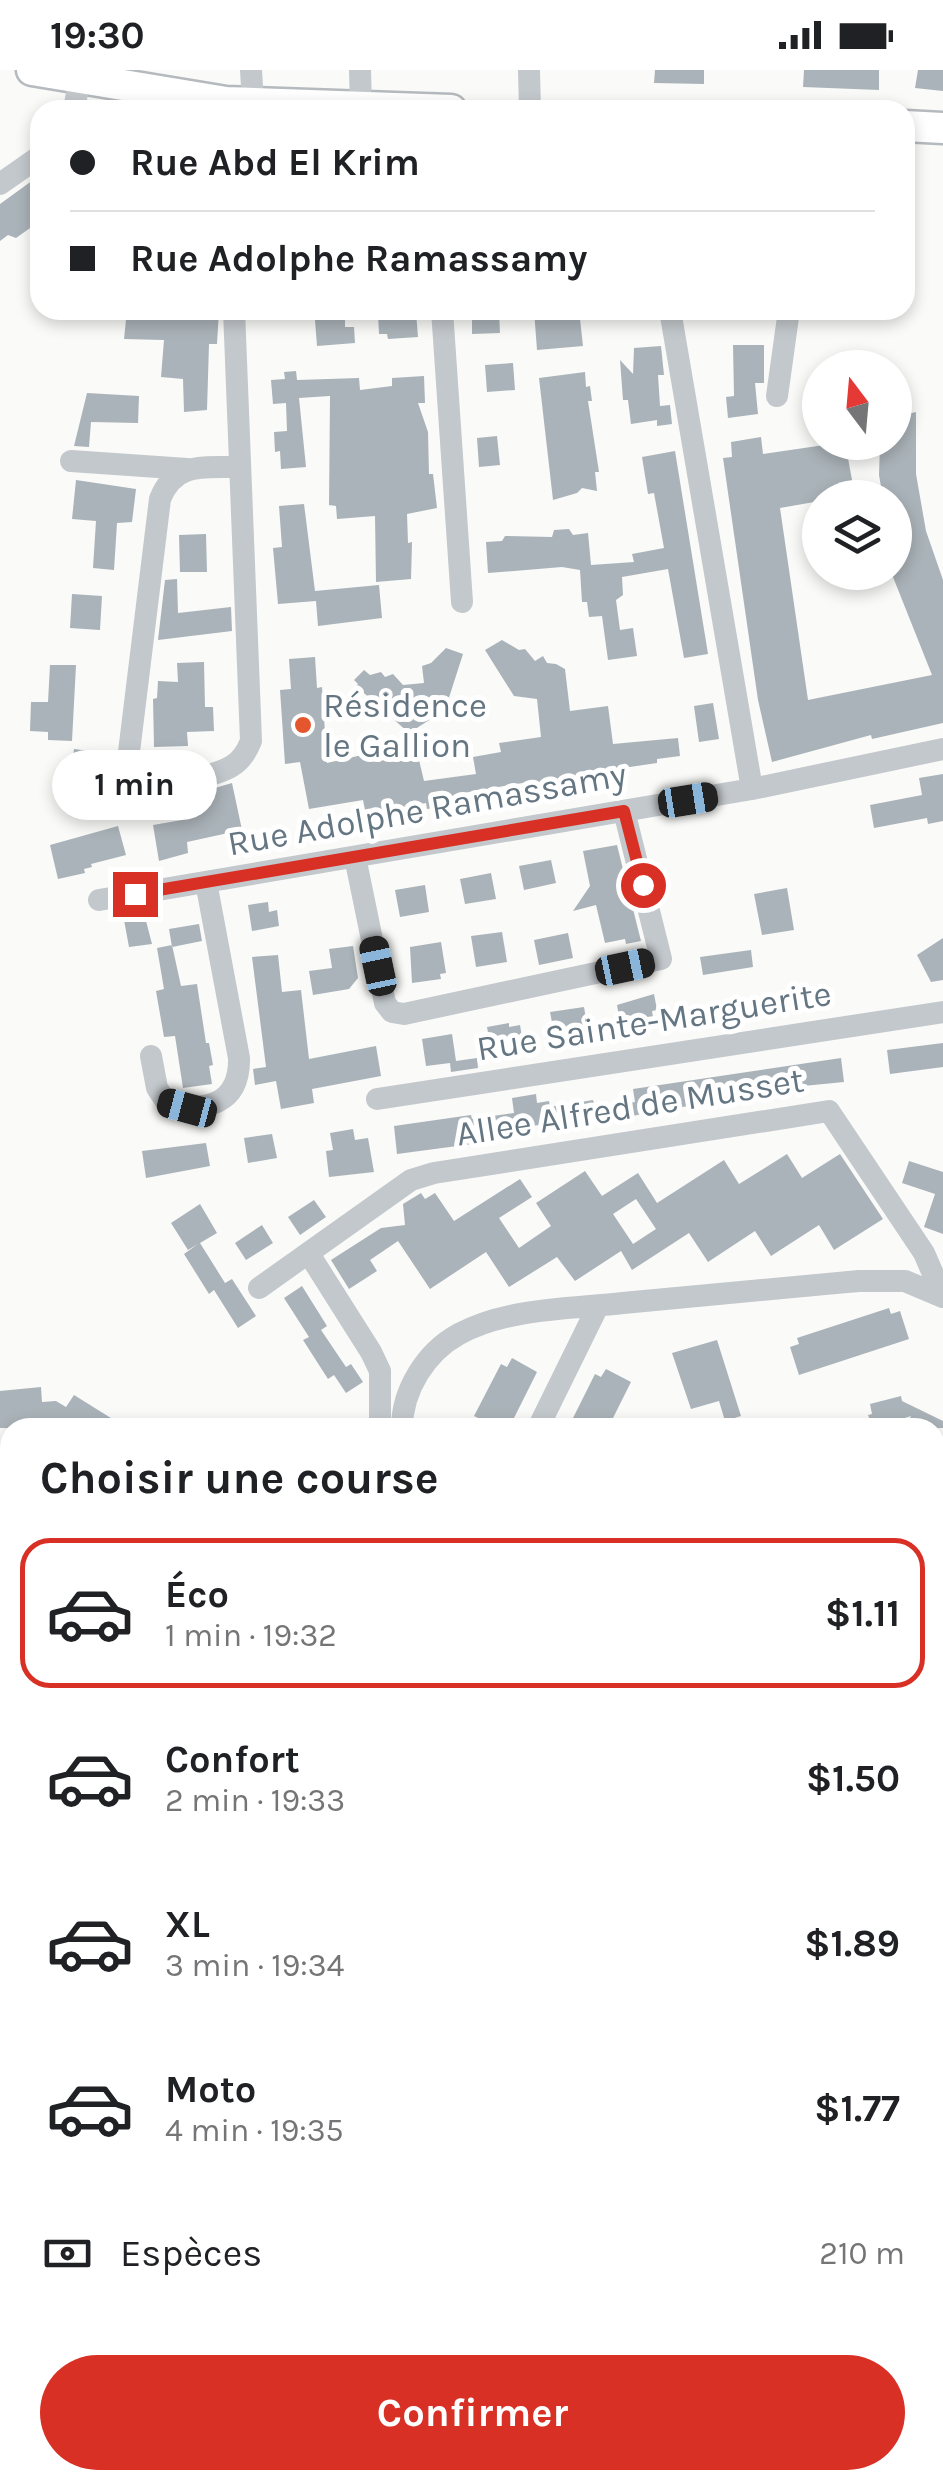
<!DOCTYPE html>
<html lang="fr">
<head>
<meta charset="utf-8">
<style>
  body { margin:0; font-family:Karla,sans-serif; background:#f2f2f2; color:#202124; height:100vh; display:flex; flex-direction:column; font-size:38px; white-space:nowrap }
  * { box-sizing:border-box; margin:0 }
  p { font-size:32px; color:#757577 }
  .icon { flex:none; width:55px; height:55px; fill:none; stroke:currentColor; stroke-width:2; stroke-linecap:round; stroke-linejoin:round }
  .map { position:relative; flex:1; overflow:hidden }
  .details { position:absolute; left:0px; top:1348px; width:945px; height:1072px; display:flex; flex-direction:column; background:#fff; border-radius:30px 30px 0 0; box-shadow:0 5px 15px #0003 }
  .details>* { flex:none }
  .banner { position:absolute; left:30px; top:30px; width:885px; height:220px; border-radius:30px; box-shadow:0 5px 15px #0003; display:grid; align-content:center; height:220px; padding:0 40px; background:#fff }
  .needle { width:65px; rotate:344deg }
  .fabs { position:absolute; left:802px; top:280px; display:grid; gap:20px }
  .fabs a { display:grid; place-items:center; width:110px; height:110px; border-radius:50%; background:#fff; box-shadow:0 5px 15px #0003; font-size:50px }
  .end { position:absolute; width:45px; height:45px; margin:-22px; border:12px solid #d93025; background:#fff; box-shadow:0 0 0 5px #fff }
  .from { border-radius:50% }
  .bubble { position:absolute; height:70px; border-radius:35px; background:#fff; box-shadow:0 5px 15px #0003; font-size:32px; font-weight:700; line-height:70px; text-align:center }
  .car { position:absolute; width:30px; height:60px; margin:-30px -15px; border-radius:12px; box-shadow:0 0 8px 2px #0007; background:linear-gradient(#222 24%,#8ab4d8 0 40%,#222 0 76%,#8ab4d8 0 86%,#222 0) }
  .banner b { display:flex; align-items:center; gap:35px; height:95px; font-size:38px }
  .banner b+b { border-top:2px solid #e0e0e0 }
  .banner i { width:25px; height:25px; background:#202124 }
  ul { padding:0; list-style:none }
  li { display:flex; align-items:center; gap:30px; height:150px; margin:0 20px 15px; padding:0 20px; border:5px solid transparent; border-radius:30px }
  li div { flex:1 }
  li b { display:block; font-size:38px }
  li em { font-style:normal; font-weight:700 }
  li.on { border-color:#d93025 }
  li>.icon { width:90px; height:90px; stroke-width:1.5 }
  h2 { padding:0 40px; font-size:45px; line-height:120px }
  .pay { display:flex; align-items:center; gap:25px; height:110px; padding:0 40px; font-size:38px }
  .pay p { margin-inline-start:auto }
  .primary-button { display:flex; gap:20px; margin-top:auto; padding:20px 40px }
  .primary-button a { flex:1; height:115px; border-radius:60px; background:#d93025; color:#fff; font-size:40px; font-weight:700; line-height:115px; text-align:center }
  .status { display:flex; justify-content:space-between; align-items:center; height:70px; padding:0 50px; background:#fff; direction:ltr }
  .status svg { height:28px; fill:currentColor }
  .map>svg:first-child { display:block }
  .built { fill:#e8e9e9 }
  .green { fill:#dadfd7 }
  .building { fill:#aab3b9; fill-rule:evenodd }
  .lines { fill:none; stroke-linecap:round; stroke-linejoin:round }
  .major-casing { stroke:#b5babe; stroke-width:35 }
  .minor { stroke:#c3c8cc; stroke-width:22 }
  .major { stroke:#fff; stroke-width:30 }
  .route { stroke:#d93025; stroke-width:12 }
  .poi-dot { fill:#e4572e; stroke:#fff; stroke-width:4 }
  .labels { text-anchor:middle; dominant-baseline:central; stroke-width:10; stroke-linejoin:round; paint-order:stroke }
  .poi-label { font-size:35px; fill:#657683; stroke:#fff; text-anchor:start }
  .street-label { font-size:35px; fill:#657683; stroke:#fff }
</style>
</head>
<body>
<div class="status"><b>19:30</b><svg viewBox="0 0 49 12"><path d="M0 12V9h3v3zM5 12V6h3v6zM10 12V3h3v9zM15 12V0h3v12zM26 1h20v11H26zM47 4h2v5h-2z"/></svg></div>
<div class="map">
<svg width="943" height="2419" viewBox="0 0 943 2419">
  <rect width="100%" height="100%" fill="#fafaf8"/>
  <path class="built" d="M0 2177 10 2190V2410H21L19 2419H0Z"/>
  <path class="green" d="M0 1805 10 1807V2190L0 2177Z"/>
  <path class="building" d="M655 0H704V14L654 13Z
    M804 0H879V20L803 17Z
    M918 0H943V21L915 18Z
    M40 105V151L16 168 8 165 0 171V134Z
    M127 240H219L217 274H209L207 340 184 342 183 309 161 307 164 270 124 269Z
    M472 240 499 241 500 263 472 264Z
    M534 240H579L583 276 537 280Z
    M416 242 418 267 388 269 387 264H379L378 244Z
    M345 248V257H354L355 273 317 276 315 250Z
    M733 275H764V313H755L758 344 728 348 726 327 734 326Z
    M661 276 664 305H658L660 336 670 335 672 354 657 356V350L631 354 628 330H623L620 290 633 304 634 278Z
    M513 293 515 320 487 322 485 295Z
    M296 301 297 310 359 308 360 320 392 316V308L424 306 425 333H418L428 362 429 404H433L437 438 407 444 408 473 412 472 411 509 376 512 375 446 337 449 336 436 329 435 330 326 299 328 306 397 281 399 280 381 275 382 274 362 287 361 286 333 273 334 271 310 285 309 284 302Z
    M585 302 586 317 590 316 592 331H588L599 402H595L597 421 582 418 577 423 553 430 539 308Z
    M87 323 139 326 138 353 91 352 89 377 74 376Z
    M916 342V404L926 461 943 510V653L872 669 871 665 772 692 758 630 723 388 732 387 731 372 761 367 763 384 845 372 855 426 820 428V431L780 438 808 630 932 605 891 502H895V428H883L879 405 880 372H895V347Z
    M497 366 500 395 479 397 477 368Z
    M675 381 708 584 684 588 668 499 622 507 623 525 616 530 620 560 633 558 637 586 608 590 602 546 589 547 587 532H582L580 500 562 497 488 503 486 472 502 471 505 466 552 467 554 460 569 459 573 465 588 463 591 495 634 492 632 484 664 478 654 423 648 424 642 387Z
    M76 410 136 419 132 452 117 453 114 500 93 498 96 451 72 449Z
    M304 434 315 521 379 515 382 548 318 556 316 531 278 534 273 478 282 477 279 436Z
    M206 464 207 502H180L179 465Z
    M177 509 178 543 231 537 232 561 158 570 165 510Z
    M72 524 102 526 100 560 70 558Z
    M502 570 519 580 525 579 535 591 543 586 547 593 556 594 565 599 570 641 608 636 613 674 678 668 680 686 657 689V693L616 699 617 706 535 716 534 711 457 724 459 734 427 739 426 733 366 745 363 730 309 739 300 692 285 694 280 620 291 619 289 589 315 587 317 618 322 617 327 693 415 673 424 711 476 704 473 687 501 682 499 673 541 667 537 629 514 626 485 580Z
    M446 578 463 584 445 640 409 663 356 616 358 614 354 610 364 600 370 605 381 602 385 607 393 604 403 615 424 613 422 596 431 593Z
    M204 592 205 637H213L214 661 187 662 188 676 154 677 153 629 157 628 158 611 178 612 177 593Z
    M50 595H76L72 671 48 670V662L30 661 31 632H48Z
    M713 633 719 669 699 672 694 636Z
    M74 679 104 683 99 719 69 716Z
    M943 704V751L928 754 927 748 874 758 870 735 922 725 919 708Z
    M232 713 242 760 187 772 188 783 159 791 153 755 182 750 181 746 195 744 191 725Z
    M118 756 126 785 91 794 92 797 84 799 85 803 58 809 50 775Z
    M617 775 641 871 626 874 625 869 605 873 596 835 573 841 590 816 583 781Z
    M551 790 556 813 524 820 519 796Z
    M491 803 496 829 465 834 460 809Z
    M425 815 429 842 400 847 395 820Z
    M787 818 794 860 762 865 754 824Z
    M268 832 269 842 277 840 279 856 252 861 248 835Z
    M145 847 152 874 129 877 124 850Z
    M199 854 202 871 172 877 169 859Z
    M502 862 507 892 476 897 471 866Z
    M568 863 573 888 539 895 534 870Z
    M943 868V910L931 912 917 885Z
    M441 872 446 903 440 904 441 909 412 913 410 877Z
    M172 875 181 916 197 914 206 973H209L213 995 209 996 212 1014 183 1018 175 966 164 967 156 921 164 919 157 878Z
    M353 876 358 908 349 919 313 925 309 901 332 898 329 879Z
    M751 880 753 897 703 905 700 887Z
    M278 885 282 922 301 920 309 989 376 976 381 1006 312 1019 314 1033 281 1039 276 1011 255 1015 253 999 266 997 252 887Z
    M654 924 657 940 652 941 654 953 621 959 617 935Z
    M584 937 589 967 556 973 550 942Z
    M509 953V957L520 955 524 979 511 982 512 987 493 991 487 957Z
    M452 964 456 991 477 988 478 998 451 1002 450 993 426 996 422 969Z
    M943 973V997L890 1004 887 980Z
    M841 988 844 1012 803 1016 804 1020 791 1022 722 1030 553 1060 552 1053 493 1062 495 1071 397 1084 394 1056 471 1045 472 1049 514 1043 512 1028 536 1024 537 1033 549 1031 550 1037 593 1030 595 1038 635 1032 633 1019Z
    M353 1059 355 1070 368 1068 374 1102 329 1107 326 1081 333 1080 330 1063Z
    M272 1064 277 1088 248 1093 244 1068Z
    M206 1073 210 1096 146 1108 142 1081Z
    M787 1084 802 1108 840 1084 883 1149 834 1180 819 1155 771 1186 755 1161 708 1192 689 1163 632 1200 621 1181 575 1211 557 1187 509 1217 486 1182 430 1219 398 1171 370 1190 377 1201 349 1219 331 1190 381 1158 405 1155 403 1134 421 1123 425 1129 435 1123 454 1151 520 1109 532 1127 499 1148 519 1178 551 1156 536 1133 585 1101 602 1126 638 1103 657 1133 724 1090 739 1114ZM636 1129 656 1159 633 1174 613 1144Z
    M909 1091 943 1102V1164L924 1157 935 1124 902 1113Z
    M314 1130 326 1147 300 1165 288 1147Z
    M200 1134 217 1163 200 1173 225 1213 232 1209 256 1246 238 1258 214 1220 209 1224 184 1184 198 1174 188 1180 171 1153Z
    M262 1155 273 1173 246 1190 235 1173Z
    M302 1216 327 1256 321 1260 346 1297 351 1294 363 1312 346 1323 334 1305 328 1309 303 1270 309 1267 284 1228Z
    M889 1238 891 1244 900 1241 909 1269 799 1305 790 1277 799 1274 797 1268Z
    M717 1270 741 1346 725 1351 719 1331 691 1339 672 1283Z
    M512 1288 537 1302 509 1358H476L480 1349 474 1346 501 1294 507 1297Z
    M606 1299 631 1312 608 1358H568L595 1304 601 1307Z
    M41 1317 42 1332 56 1331 66 1337 74 1325 127 1358H0V1321Z
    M901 1326 902 1331 943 1351V1358H905L911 1346 873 1358 868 1345 872 1344 870 1334Z"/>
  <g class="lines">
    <g class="major-casing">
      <path id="major" d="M32 0 226 32 451 40
        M905 56 943 58
        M935 1617 943 1614
        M935 1641 943 1638
        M0 1761 10 1760
        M0 1785 10 1784"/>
    </g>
    <path class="minor" d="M251 0 253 33
      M360 0 361 36
      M529 0 530 40
      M74 40 77 23 75 0
      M0 114 40 86
      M234 240 251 671C247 681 242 690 232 696 216 706 156 720 139 710 131 706 130 698 128 690L160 429C175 391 204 398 240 397
      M442 240 462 532
      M670 240 752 719
      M777 326 789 240
      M71 391 187 399
      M355 787 385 933 392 942 404 944 661 889 624 741
      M99 830 752 719 943 679
      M151 986 157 1018 167 1033C206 1043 240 1034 239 988L206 812
      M377 1029 943 942
      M309 1184 371 1282 380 1301V1358
      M259 1218 411 1110 434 1103 829 1041 924 1183 943 1227
      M402 1358C402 1320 426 1282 459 1264 507 1238 570 1239 623 1233 701 1226 780 1218 859 1211H905L943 1227
      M538 1358 598 1236
      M935 1454 943 1445
      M0 1490 10 1505
      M935 1845 943 1842
      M935 2090H943
      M0 2226H10
      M0 2310H10
      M935 2338H943
      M0 2398 10 2349
      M513 2410V2419"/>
    <use href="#major" class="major"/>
  </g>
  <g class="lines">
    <path class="route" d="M135 824 624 741 643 815"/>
  </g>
  <circle class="poi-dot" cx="303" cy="655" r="10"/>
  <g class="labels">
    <g class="poi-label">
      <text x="323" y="635">Résidence<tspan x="323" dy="40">le Gallion</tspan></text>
    </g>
    <g class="street-label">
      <text transform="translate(427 739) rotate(-10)">Rue Adolphe Ramassamy</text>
      <text transform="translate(654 951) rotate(-9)">Rue Sainte-Marguerite</text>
      <text transform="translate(630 1037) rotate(-9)">Allee Alfred de Musset</text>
    </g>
  </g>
</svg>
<div class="fabs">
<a><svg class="needle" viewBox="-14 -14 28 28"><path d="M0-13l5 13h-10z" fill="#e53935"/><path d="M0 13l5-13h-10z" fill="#757577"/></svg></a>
<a><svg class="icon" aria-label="layers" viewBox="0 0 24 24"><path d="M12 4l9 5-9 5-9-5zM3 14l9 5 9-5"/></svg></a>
</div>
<i class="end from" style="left:643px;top:815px"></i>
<i class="end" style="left:135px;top:824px"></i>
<div class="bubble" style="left:52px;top:680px;width:165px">1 min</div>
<i class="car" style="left:688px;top:730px;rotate:81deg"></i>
<i class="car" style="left:378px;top:896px;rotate:348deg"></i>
<i class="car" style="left:625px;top:897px;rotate:78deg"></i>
<i class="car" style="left:187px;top:1038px;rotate:285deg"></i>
<div class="banner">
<b><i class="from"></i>Rue Abd El Krim</b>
<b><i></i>Rue Adolphe Ramassamy</b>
</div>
<section class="details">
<h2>Choisir une course</h2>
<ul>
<li class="on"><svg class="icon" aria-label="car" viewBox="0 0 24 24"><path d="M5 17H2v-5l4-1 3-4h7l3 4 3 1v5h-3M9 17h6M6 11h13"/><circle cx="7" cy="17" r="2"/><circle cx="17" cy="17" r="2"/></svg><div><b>Éco</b><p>1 min · 19:32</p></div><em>$1.11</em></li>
<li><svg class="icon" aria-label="car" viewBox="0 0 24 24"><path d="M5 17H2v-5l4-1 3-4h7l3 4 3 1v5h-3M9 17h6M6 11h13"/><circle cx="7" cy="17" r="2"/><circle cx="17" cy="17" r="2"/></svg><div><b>Confort</b><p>2 min · 19:33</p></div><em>$1.50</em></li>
<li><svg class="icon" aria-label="car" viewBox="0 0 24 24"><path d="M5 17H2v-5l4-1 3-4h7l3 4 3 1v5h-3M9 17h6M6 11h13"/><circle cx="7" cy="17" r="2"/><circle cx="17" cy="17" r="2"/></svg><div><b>XL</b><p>3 min · 19:34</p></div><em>$1.89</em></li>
<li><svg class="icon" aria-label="car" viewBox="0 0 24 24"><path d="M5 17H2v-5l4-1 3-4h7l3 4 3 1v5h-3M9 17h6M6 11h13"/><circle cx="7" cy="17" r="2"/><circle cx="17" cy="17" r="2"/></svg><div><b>Moto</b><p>4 min · 19:35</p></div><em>$1.77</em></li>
</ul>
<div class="pay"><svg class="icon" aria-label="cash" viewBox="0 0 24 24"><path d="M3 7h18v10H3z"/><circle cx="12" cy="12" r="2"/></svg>Espèces<p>210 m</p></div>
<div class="primary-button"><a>Confirmer</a></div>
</section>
</div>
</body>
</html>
